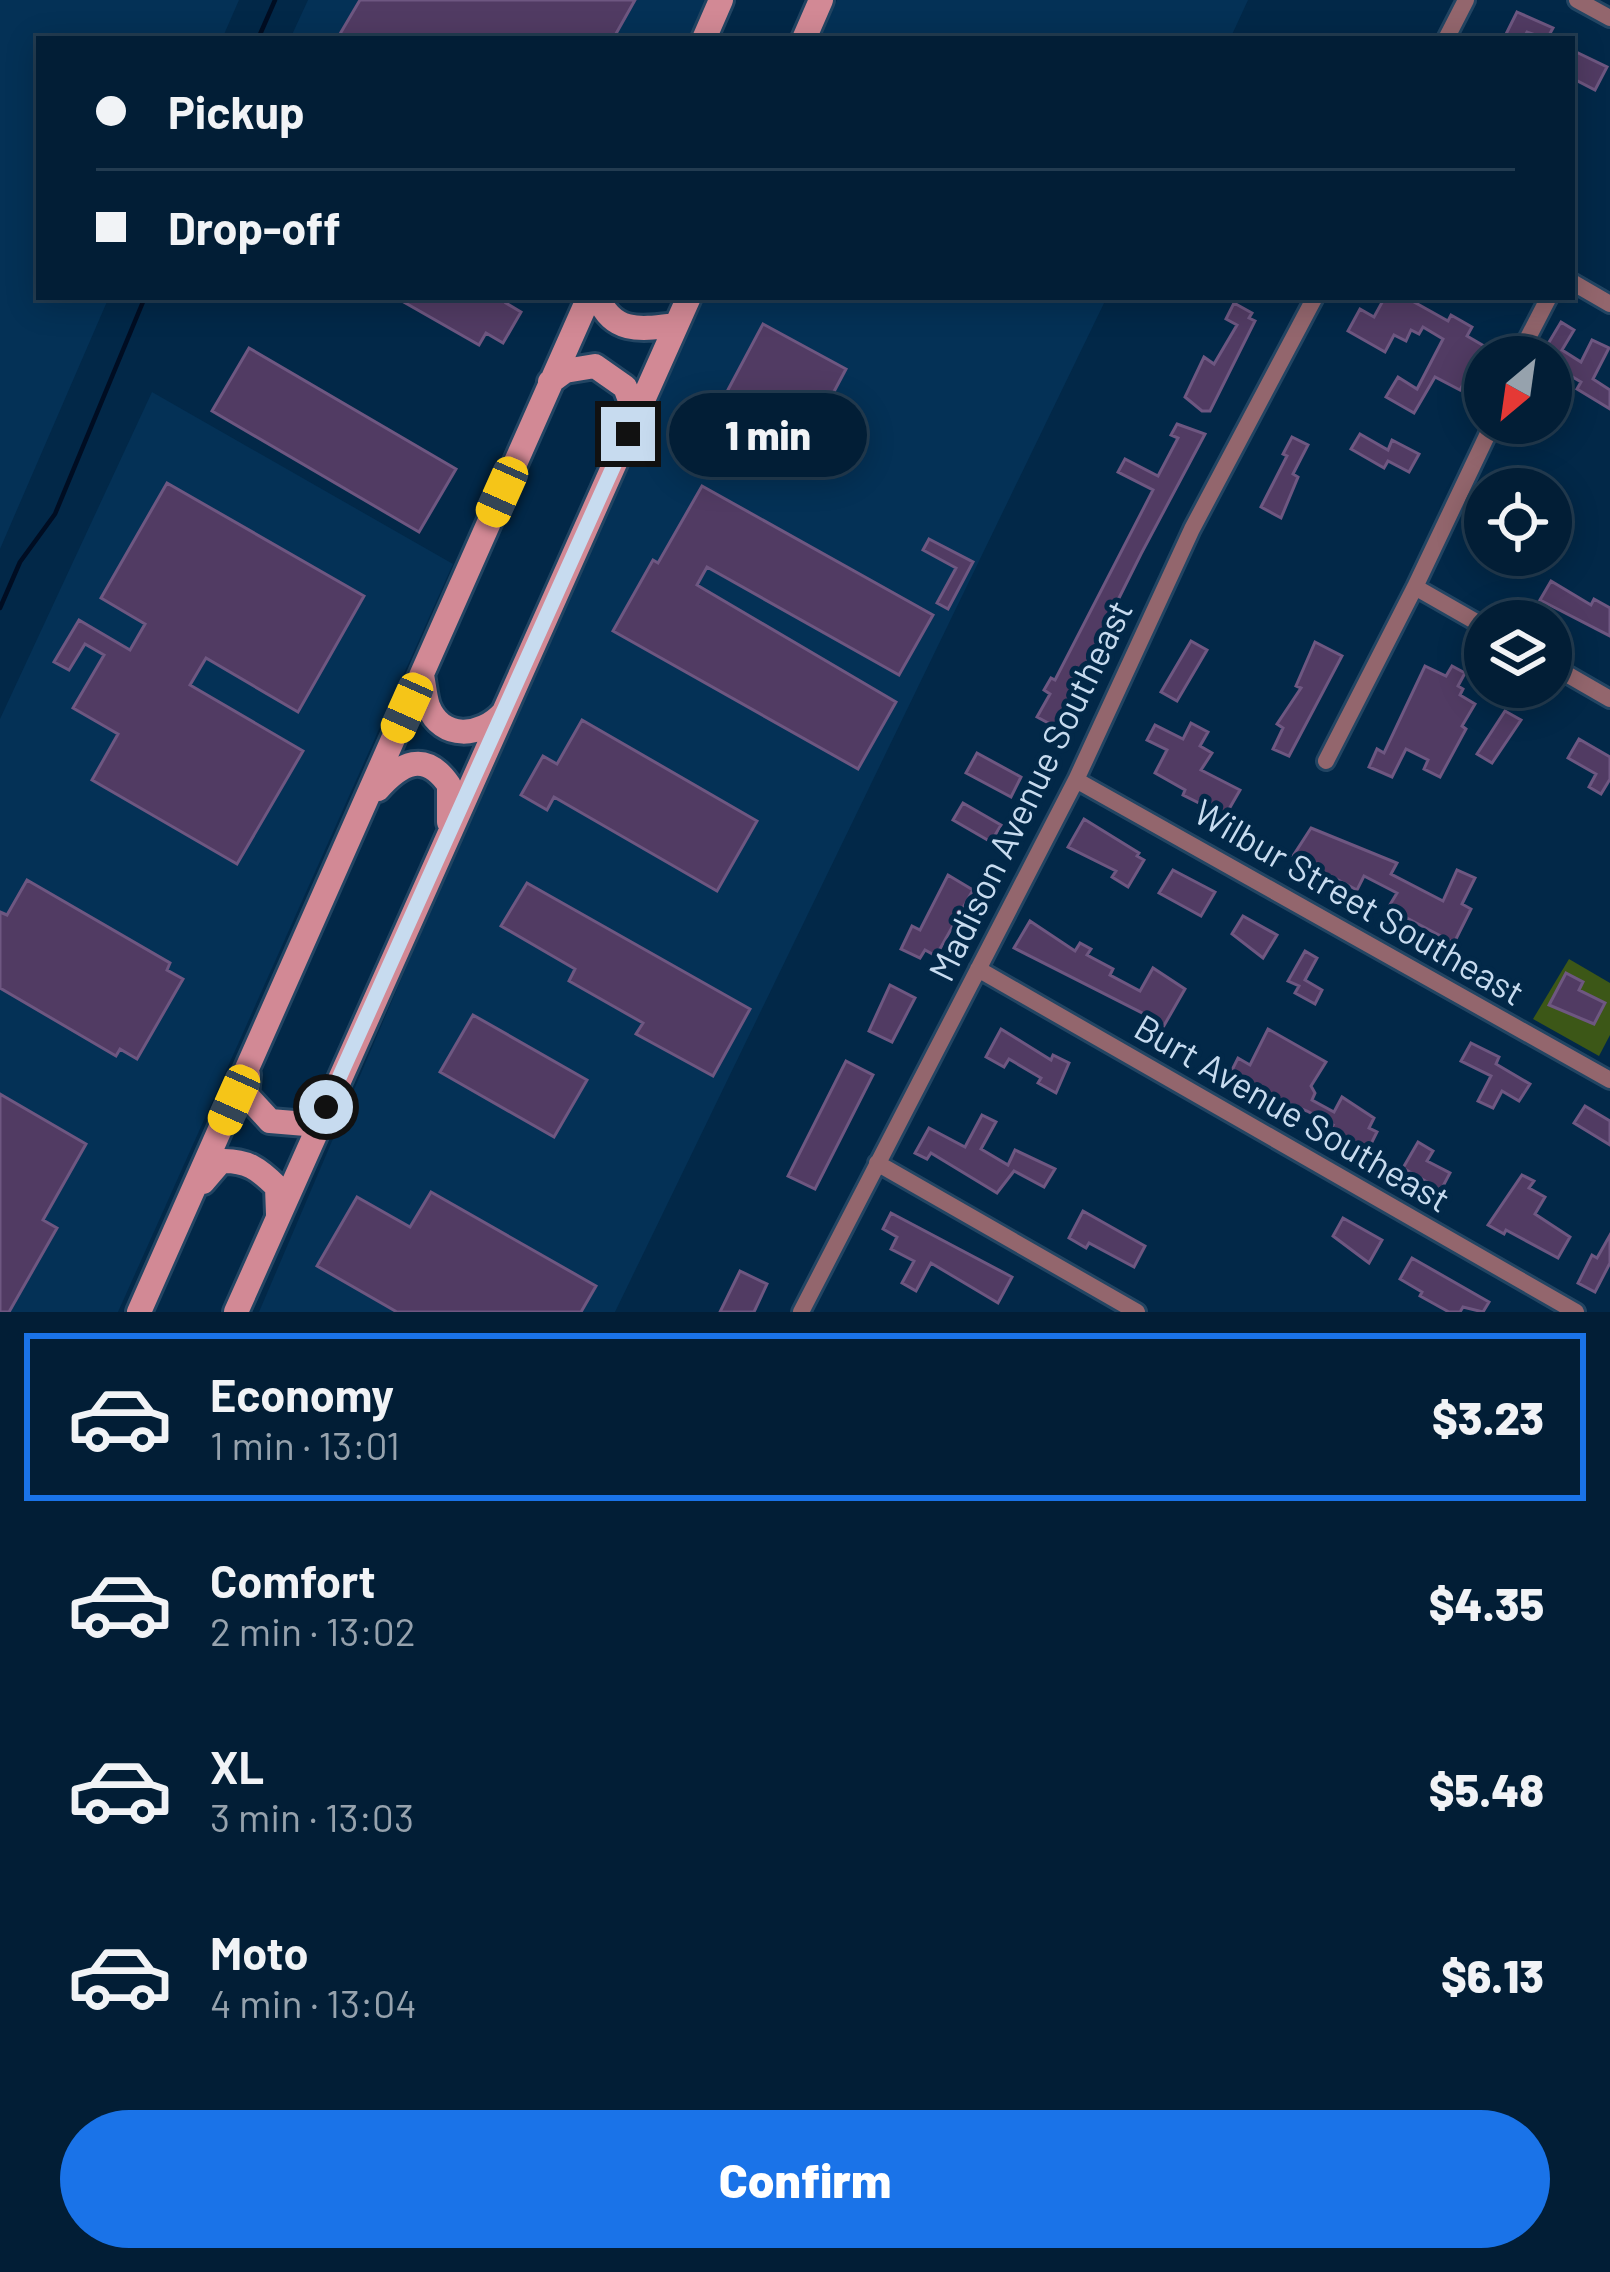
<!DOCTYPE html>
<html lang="en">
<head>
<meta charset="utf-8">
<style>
  body { margin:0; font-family:Barlow,sans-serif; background:#0c273e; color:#f1f3f6; height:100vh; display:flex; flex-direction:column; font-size:45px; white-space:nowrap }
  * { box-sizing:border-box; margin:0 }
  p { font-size:39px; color:#96a2ad }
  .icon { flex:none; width:66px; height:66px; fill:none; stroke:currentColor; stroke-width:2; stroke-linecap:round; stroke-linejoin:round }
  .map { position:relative; height:1312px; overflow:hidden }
  .details { display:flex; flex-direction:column; background:#021e36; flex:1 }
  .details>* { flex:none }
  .banner { position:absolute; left:36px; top:36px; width:1539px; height:264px; border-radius:0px; box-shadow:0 6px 30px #0003,0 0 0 3px #233c51; display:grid; align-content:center; height:264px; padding:0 60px; background:#021e36 }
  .needle { width:78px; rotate:209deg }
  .fabs { position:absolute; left:1464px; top:336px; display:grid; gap:24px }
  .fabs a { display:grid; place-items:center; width:108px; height:108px; border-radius:50%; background:#021e36; box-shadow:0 6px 30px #0003,0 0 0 3px #233c51; font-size:60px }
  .end { position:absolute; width:54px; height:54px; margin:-27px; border:15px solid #c7dbef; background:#111; box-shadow:0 0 0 6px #111 }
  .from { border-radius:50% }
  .bubble { position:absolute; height:84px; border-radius:42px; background:#021e36; box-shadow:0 6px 30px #0003,0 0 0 3px #233c51; font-size:39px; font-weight:800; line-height:84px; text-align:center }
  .car { position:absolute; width:36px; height:72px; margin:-36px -18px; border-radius:15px; box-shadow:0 0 9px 3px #0007; background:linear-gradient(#f5c518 24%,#345 0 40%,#f5c518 0 76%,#345 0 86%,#f5c518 0) }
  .banner b { display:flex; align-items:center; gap:42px; height:114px; font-size:45px }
  .banner b+b { border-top:3px solid #233c51 }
  .banner i { width:30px; height:30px; background:#f1f3f6 }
  ul { padding:21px 0 0; list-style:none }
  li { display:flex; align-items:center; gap:36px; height:168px; margin:0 24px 18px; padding:0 36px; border:6px solid transparent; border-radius:0px }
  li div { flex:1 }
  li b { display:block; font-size:45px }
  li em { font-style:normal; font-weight:800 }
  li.current { border-color:#1a73e8 }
  li>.icon { width:108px; height:108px; stroke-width:1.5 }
  .button { display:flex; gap:24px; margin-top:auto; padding:24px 60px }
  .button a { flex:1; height:138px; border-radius:72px; background:#1a73e8; color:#fff; font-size:48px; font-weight:800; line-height:138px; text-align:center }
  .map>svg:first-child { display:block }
  .built { fill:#043156 }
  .green { fill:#3c5717 }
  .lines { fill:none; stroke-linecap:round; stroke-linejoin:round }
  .stream { stroke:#000d22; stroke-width:4.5 }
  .building { fill:#513b63; stroke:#6e5781; stroke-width:3 }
  .street-casing { stroke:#224563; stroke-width:22 }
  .secondary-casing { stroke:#224563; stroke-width:30 }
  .street { stroke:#93666d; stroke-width:16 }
  .secondary { stroke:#d28995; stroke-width:24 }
  .route { stroke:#c7dbef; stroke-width:15 }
  .labels { text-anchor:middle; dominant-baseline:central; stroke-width:10; stroke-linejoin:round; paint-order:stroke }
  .street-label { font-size:36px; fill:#c7dbef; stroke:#022848 }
</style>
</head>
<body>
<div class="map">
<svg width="1610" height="1312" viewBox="0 0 1610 1312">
  <rect width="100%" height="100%" fill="#022848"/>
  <path class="built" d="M0 0H239L222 39H39V297H109L0 549Z
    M308 0H708L691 39H290Z
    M837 0H1248L1230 39H820Z
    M705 297H1107L615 1312H259L438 893Z
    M152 392 453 564 118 1312H0V719Z"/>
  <path class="green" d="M1569 959 1610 983V1035L1599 1056 1533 1019Z"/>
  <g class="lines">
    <path class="stream" d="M258 39 275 0
      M0 608 20 562 55 514 145 297"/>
  </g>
  <path class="building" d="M360 0H635L613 39H337Z
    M1517 12 1553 28 1547 39 1527 32 1523 39H1516L1506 34Z
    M1572 50 1607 67 1595 90 1572 78Z
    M395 297H510L506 303 521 312 503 343 486 333 479 345Z
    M1385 297H1405L1448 321 1451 315 1472 327 1467 336 1491 350 1479 372 1472 368 1460 390 1435 377 1414 413 1386 397 1398 377 1417 389 1443 339 1423 327 1419 334 1411 330 1406 341 1394 335 1385 352 1348 331 1360 309 1374 317Z
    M1234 303 1252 313 1249 318 1255 321 1210 411H1202L1185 397 1204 357 1214 364 1237 325 1226 319Z
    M1561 322 1574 330 1562 350 1581 362 1592 340 1609 348 1593 379 1610 390V409L1577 389 1581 382 1551 364V357L1542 354Z
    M763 324 846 369 804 448 721 403Z
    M249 348 456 469 419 532 212 411Z
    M1177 424 1205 434 1141 554 1073 690 1076 692 1054 726 1037 717 1050 694 1044 690 1051 678 1055 680 1153 490 1118 472 1125 459 1158 476 1178 438 1171 435Z
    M1360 434 1388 450 1392 440 1419 454 1409 472 1388 461 1384 468 1351 449Z
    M1292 437 1308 445 1293 474 1298 477 1281 518 1261 507 1287 456 1283 454Z
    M167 483 364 596 298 712 206 658 190 685 303 751 237 864 92 780 118 734 73 708 104 655 85 644 69 670 54 662 79 620 130 650 145 624 101 598Z
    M702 486 933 615 899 675 707 567 697 585 896 702 858 769 613 631 653 560 658 563Z
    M929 539 973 562 948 609 937 603 956 568 923 550Z
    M1551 581 1591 605 1594 599 1610 608V636L1540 600Z
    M1191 641 1207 650 1177 701 1161 692Z
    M1315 642 1342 656 1289 756 1273 749 1283 728 1277 724 1301 688 1296 686Z
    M1425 666 1446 676 1452 666 1465 673 1458 686 1463 689 1460 695 1475 704 1462 726 1466 729 1440 777 1424 769 1428 760 1406 749 1392 777 1369 767 1377 749 1384 753Z
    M1505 711 1521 720 1492 763 1477 754Z
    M582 720 757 821 717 891 554 797 547 810 521 795 543 756 557 764Z
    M1191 723 1208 732 1200 746 1212 753 1201 770 1240 790 1225 816 1183 795 1185 790 1155 773 1167 750 1147 740 1155 725 1183 739Z
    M1579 739 1610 757V779L1601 794 1589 787 1596 774 1568 758Z
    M977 753 1021 777 1011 797 966 773Z
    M963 803 1001 825 991 842 953 820Z
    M1084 819 1139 853 1137 856 1144 860 1128 887 1112 877 1116 871 1068 847Z
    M1311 828 1397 863 1391 874 1443 901 1457 870 1475 878 1462 904 1471 909 1454 943 1388 908 1397 893 1364 876 1357 890 1293 856Z
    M1173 870 1215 892 1201 916 1159 893Z
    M948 875 973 890 936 956 925 950 920 958 901 949 912 926 920 930Z
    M27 880 170 963 167 970 183 979 137 1059 120 1049 116 1056 0 988V912L7 915Z
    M527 883 750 1009 713 1076 636 1034 643 1023 569 981 575 969 501 926Z
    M1243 916 1277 935 1263 958 1232 934Z
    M1030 921 1075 951 1080 943 1091 949 1087 955 1113 969 1110 975 1140 991 1153 968 1185 989 1158 1036 1140 1026 1146 1015 1014 948Z
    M1305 951 1317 958 1305 980 1322 990 1315 1004 1295 993 1299 986 1288 981Z
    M1566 973 1583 982 1579 990 1605 1003 1594 1024 1549 1005Z
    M890 985 915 998 892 1042 869 1031Z
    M473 1015 587 1080 554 1137 440 1072Z
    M1001 1029 1051 1060 1053 1055 1069 1063 1056 1093 1038 1083 1041 1078 1009 1059 1004 1067 986 1057Z
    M1268 1029 1326 1062 1311 1086 1315 1093 1312 1100 1334 1112 1342 1097 1374 1118 1369 1128 1377 1132 1368 1150 1363 1153 1351 1148 1354 1143 1330 1129 1333 1125 1307 1111 1228 1078 1238 1058 1250 1065Z
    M1471 1043 1499 1057 1496 1064 1530 1084 1519 1101 1502 1091 1493 1108 1478 1101 1491 1076 1461 1061Z
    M846 1061 873 1075 815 1189 788 1176Z
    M0 1094 86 1144 43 1220 57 1228 9 1312H0Z
    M1585 1106 1610 1121V1145L1574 1123Z
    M982 1115 996 1122 981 1149 1008 1165 1015 1150 1055 1169 1044 1187 1014 1171 997 1193 931 1153 927 1159 915 1153 929 1128 965 1147Z
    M1418 1142 1433 1151 1427 1161 1450 1173 1441 1190 1403 1168Z
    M1522 1175 1534 1181 1529 1188 1545 1197 1535 1214 1570 1237 1558 1258 1506 1230 1504 1234 1488 1225Z
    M431 1192 596 1286 581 1312H397L317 1266 357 1197 410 1227Z
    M1083 1211 1145 1246 1134 1267 1089 1243 1086 1248 1069 1238Z
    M891 1213 1012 1277 998 1303 931 1263 916 1291 902 1283 914 1261 891 1249 897 1237 883 1229Z
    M1343 1218 1382 1240 1369 1263 1333 1236Z
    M1610 1235V1263L1595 1292 1578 1283 1592 1255 1597 1258Z
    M1412 1258 1489 1302 1483 1312 1463 1307 1460 1312H1449L1420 1296 1422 1292 1400 1279Z
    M740 1271 767 1284 754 1312H720Z"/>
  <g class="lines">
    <g class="street-casing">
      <path id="street" d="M1577 0 1610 18
        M1446 39 1466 0
        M1572 282 1610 304
        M1518 357 1549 297
        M1415 587 1485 627
        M1551 665 1610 699
        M1326 761 1415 587 1493 423
        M1076 780 1610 1080
        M978 969 1576 1312
        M877 1163 1137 1312
        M801 1312 1076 780 1192 529 1315 297"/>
    </g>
    <g class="secondary-casing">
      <path id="secondary" d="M704 39 721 0
        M804 39 821 0
        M598 297C613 335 643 329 676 325
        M550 382 565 371 595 366 625 387 636 416
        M422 675C424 685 425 697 428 706 442 741 481 737 503 713
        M378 789C401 763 425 750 449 785V822
        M248 1075 246 1095 270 1121 306 1124 323 1109
        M203 1182 221 1161C247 1160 259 1169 277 1187L278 1214
        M139 1312 589 297
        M236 1312 689 297"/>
    </g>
    <use href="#street" class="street"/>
    <use href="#secondary" class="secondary"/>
  </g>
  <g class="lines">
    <path class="route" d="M326 1107 628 434"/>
  </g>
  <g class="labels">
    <g class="street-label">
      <text transform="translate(1029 790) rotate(-64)">Madison Avenue Southeast</text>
      <text transform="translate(1360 901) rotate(30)">Wilbur Street Southeast</text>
      <text transform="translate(1293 1112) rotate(30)">Burt Avenue Southeast</text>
    </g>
  </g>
</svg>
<div class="fabs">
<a><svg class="needle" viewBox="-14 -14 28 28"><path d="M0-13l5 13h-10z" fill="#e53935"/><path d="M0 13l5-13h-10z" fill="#96a2ad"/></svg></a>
<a><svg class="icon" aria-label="locate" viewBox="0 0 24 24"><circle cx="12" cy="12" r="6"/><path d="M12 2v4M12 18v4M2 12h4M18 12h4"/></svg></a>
<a><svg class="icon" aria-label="layers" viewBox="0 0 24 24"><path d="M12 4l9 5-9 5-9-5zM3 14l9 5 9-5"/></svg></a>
</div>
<i class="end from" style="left:326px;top:1107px"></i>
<i class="end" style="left:628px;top:434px"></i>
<div class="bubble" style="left:669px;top:393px;width:198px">1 min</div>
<i class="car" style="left:502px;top:492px;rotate:204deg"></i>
<i class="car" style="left:407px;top:708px;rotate:204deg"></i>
<i class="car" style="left:234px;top:1100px;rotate:204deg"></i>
<div class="banner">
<b><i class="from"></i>Pickup</b>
<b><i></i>Drop-off</b>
</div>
</div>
<section class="details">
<ul>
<li class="current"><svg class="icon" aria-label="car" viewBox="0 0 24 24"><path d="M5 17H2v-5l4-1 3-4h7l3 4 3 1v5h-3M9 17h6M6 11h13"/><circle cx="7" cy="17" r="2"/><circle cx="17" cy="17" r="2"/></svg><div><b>Economy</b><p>1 min · 13:01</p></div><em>$3.23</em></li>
<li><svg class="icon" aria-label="car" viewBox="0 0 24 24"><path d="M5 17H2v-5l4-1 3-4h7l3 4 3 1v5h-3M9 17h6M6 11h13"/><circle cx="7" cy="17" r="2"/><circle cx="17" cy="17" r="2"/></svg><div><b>Comfort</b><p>2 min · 13:02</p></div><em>$4.35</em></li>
<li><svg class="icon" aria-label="car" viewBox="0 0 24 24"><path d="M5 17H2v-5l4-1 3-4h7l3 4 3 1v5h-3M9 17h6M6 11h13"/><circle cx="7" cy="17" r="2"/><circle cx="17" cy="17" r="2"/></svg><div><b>XL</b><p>3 min · 13:03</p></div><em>$5.48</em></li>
<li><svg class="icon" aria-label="car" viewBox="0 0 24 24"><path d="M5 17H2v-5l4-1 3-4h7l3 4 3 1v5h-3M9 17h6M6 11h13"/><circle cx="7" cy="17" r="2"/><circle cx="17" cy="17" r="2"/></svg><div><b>Moto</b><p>4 min · 13:04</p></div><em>$6.13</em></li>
</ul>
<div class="button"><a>Confirm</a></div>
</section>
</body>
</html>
